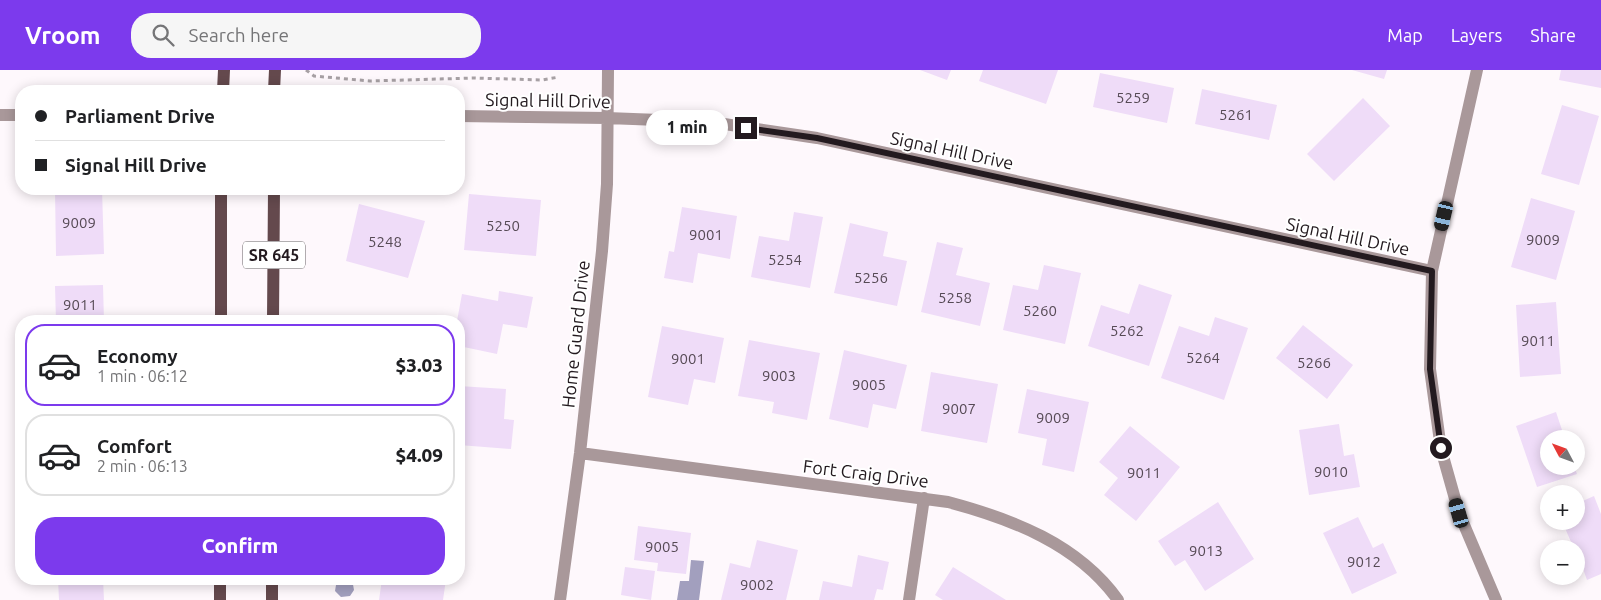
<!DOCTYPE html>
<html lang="en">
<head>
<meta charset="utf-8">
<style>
  body { margin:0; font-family:Ubuntu,sans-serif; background:#f6f6f6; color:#202124; height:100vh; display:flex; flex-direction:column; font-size:19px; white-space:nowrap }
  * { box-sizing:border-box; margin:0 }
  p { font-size:16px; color:#757577 }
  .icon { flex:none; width:28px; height:28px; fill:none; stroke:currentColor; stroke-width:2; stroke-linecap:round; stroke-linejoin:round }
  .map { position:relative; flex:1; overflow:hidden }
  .side { position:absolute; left:15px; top:245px; width:450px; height:270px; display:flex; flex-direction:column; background:#fff; border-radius:20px; box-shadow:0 2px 12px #0003 }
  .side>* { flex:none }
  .banner { position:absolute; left:15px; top:15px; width:450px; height:110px; border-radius:20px; box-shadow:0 2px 12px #0003; display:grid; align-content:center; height:110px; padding:0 20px; background:#fff }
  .needle { width:32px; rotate:311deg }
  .controls { position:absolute; left:1540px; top:360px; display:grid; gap:10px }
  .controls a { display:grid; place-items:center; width:45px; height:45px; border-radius:50%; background:#fff; box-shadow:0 2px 12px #0003; font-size:25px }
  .end { position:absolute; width:22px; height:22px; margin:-11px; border:6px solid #231a1f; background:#fff; box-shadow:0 0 0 2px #fff }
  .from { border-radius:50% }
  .bubble { position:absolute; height:35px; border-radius:18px; background:#fff; box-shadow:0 2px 12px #0003; font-size:16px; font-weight:800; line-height:35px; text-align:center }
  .car { position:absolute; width:15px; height:30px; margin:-15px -8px; border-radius:6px; box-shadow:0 0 4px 1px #0007; background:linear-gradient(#222 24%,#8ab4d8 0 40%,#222 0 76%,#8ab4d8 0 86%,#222 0) }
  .banner b { display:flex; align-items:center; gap:18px; height:48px; font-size:19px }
  .banner b+b { border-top:1px solid #e0e0e0 }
  .banner i { width:12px; height:12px; background:#202124 }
  ul { padding:9px 0 0; list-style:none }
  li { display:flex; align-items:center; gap:15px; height:82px; margin:0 10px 8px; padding:0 10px; border:2px solid #e0e0e0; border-radius:20px }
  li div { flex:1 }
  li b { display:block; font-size:19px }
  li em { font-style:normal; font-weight:800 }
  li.active { border-color:#7c3aed }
  li>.icon { width:45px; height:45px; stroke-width:1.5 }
  .action { display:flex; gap:10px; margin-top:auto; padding:10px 20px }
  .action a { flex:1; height:58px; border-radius:20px; background:#7c3aed; color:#fff; font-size:20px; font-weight:800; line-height:58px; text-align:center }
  header { display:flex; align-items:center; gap:30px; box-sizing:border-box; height:70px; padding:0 25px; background:#7c3aed; color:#fff }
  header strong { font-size:24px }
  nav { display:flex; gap:28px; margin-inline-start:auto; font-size:18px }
  .search { width:350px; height:45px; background:#f6f6f6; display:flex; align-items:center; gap:12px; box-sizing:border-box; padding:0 18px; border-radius:20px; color:#757577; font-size:19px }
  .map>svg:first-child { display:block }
  .forest { fill:#e4bfb6 }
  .water { fill:#a29fbe }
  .building { fill:#efdcf8 }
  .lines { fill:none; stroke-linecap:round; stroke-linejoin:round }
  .path { stroke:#a7a0a4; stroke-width:3; stroke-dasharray:4 4; stroke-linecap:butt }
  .street { stroke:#a9989a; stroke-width:12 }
  .primary { stroke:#64494d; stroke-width:12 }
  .route { stroke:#231a1f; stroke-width:6 }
  .labels { text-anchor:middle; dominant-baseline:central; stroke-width:4; stroke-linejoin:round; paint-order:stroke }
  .number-label { font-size:15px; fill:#564a55 }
  .shield { fill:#fff; stroke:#655f62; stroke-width:1 }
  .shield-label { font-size:16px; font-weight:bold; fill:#231a1f }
  .street-label { font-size:18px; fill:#231a1f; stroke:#fff }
</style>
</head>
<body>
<header>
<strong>Vroom</strong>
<div class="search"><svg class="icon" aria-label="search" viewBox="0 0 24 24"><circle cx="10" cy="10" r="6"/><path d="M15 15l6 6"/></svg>Search here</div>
<nav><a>Map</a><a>Layers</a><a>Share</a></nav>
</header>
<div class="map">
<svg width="1601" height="530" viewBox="0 0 1601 530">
  <rect width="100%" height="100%" fill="#fef8fc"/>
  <path class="forest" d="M17 394H21V486H16Z"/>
  <path class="water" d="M691 490 704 491 699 530H677L680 511H689Z
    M337 509H352L354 520 350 526 341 527 335 521Z"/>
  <path class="building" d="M920 0H951L947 10Z
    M983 0H1058L1046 34 979 11Z
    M1352 0H1387L1384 9Z
    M1561 0H1601V18L1559 10Z
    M1100 3 1174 18 1167 53 1093 37Z
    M1202 19 1277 35 1269 70 1195 54Z
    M1363 28 1390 56 1334 111 1307 84Z
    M1562 35 1599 46 1579 115 1541 104Z
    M102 119 104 184 56 186 55 120Z
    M469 124 541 130 536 186 464 180Z
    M1531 128 1575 141 1556 210 1511 197Z
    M359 134 425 151 408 208 346 191Z
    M682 137 737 146 730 189 698 183 693 213 664 208 669 181 674 182Z
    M794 142 823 147 810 218 751 207 759 166 789 171Z
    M850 153 888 162 883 186 907 191 897 236 834 223Z
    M937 172 963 178 956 205 990 213 980 256 921 242Z
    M1044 195 1081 203 1065 274 1003 260 1013 215 1038 220Z
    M1139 214 1172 225 1149 296 1088 276 1101 235 1129 244Z
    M103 215 104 251H56L55 216Z
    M499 221 533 227 527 258 503 254 497 284 459 276V251H457L462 224 498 231Z
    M1556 232 1561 304 1520 307 1516 235Z
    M1215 247 1248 258 1224 330 1161 308 1179 256 1209 266Z
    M1303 255 1353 295 1327 329 1276 288Z
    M662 256 724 268 715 313 694 309 688 335 648 327Z
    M749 270 820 283 807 350 772 343 774 332 738 326Z
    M844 280 907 295 896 339 873 334 868 358 829 349Z
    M931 302 998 314 987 373 921 361Z
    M459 316 506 319 504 349 514 350 511 379 459 375Z
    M1027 319 1089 332 1074 402 1042 395 1047 369 1018 363Z
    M1556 342 1565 369H1549V396H1574L1577 404 1537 417 1516 356Z
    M1339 354 1344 386 1354 384 1360 417 1309 425 1299 360Z
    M1130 356 1180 397 1136 451 1104 425 1118 408 1099 392Z
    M1594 426 1601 444V504L1587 510 1576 479H1574L1562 451H1576V434Z
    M1218 432 1254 489 1205 521 1185 490 1175 496 1158 471Z
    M1358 447 1373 478 1383 473 1397 503 1352 524 1323 463Z
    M638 456 691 463 686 504 657 501 658 493 634 490Z
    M757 470 798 480 786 530H721L730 493 750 498Z
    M858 485 889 492 883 520 877 519 874 530H819L823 511 852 517Z
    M625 497 655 501 651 530 621 525Z
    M953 497 1006 530H943L935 525Z
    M58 509H103L104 530H59Z
    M382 509H446L443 530H379Z"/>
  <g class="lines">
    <path class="path" d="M306 0 314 6 370 11 474 8 542 10 559 7"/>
    <path class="street" d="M1477 0 1432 201 1430 299 1441 379 1459 443 1496 530
      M0 45H21
      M459 46 607 48 711 52 817 68 1432 201
      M580 383 948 432C1012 449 1078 474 1118 530
      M560 530 580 383 602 181 607 114 608 0
      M909 530 924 428"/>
    <path class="primary" d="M223 21 224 0
      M274 21 275 0
      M221 251V119
      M273 251 274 119
      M220 530V509
      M272 530V509"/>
  </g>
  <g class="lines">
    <path class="route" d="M746 58 817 68 1432 201 1430 299 1441 378"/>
  </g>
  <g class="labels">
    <g class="number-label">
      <text x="1133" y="27">5259</text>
      <text x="1236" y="44">5261</text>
      <text x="79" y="152">9009</text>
      <text x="503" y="155">5250</text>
      <text x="706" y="164">9001</text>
      <text x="1543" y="169">9009</text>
      <text x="385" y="171">5248</text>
      <text x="785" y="189">5254</text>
      <text x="871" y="207">5256</text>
      <text x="955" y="227">5258</text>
      <text x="80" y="234">9011</text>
      <text x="1040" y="240">5260</text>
      <text x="1127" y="260">5262</text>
      <text x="1538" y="270">9011</text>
      <text x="1203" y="287">5264</text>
      <text x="688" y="288">9001</text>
      <text x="1314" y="292">5266</text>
      <text x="779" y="305">9003</text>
      <text x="869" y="314">9005</text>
      <text x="959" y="338">9007</text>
      <text x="1053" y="347">9009</text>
      <text x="1331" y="401">9010</text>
      <text x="1144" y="402">9011</text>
      <text x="662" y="476">9005</text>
      <text x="1206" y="480">9013</text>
      <text x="1364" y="491">9012</text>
      <text x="757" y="514">9002</text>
    </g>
    <rect class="shield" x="243" y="171.5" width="62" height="27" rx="4"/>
    <g class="shield-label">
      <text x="274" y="185">SR 645</text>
    </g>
    <g class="street-label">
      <text transform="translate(548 30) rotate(1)">Signal Hill Drive</text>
      <text transform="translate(952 80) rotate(12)">Signal Hill Drive</text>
      <text transform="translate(1348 166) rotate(12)">Signal Hill Drive</text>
      <text transform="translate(575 264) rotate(-84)">Home Guard Drive</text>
      <text transform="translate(866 403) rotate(7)">Fort Craig Drive</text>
    </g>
  </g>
</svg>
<div class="controls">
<a><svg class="needle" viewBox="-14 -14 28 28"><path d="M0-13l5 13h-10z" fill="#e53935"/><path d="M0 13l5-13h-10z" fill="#757577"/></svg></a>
<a>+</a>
<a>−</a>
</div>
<i class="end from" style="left:1441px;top:378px"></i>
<i class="end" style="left:746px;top:58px"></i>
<div class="bubble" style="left:646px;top:40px;width:82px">1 min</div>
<i class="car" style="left:1444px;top:146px;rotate:193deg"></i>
<i class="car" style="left:1459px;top:443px;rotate:344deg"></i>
<div class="banner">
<b><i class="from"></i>Parliament Drive</b>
<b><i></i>Signal Hill Drive</b>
</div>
<section class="side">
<ul>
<li class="active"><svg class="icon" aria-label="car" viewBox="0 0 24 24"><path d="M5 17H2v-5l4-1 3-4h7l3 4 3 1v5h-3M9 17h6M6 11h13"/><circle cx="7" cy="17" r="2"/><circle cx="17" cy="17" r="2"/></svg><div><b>Economy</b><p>1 min · 06:12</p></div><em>$3.03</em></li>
<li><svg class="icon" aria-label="car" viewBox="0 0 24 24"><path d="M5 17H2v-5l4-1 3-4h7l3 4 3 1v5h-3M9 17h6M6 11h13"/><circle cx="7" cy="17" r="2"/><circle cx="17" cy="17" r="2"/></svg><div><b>Comfort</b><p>2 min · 06:13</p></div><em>$4.09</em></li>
</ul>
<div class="action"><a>Confirm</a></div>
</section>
</div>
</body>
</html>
